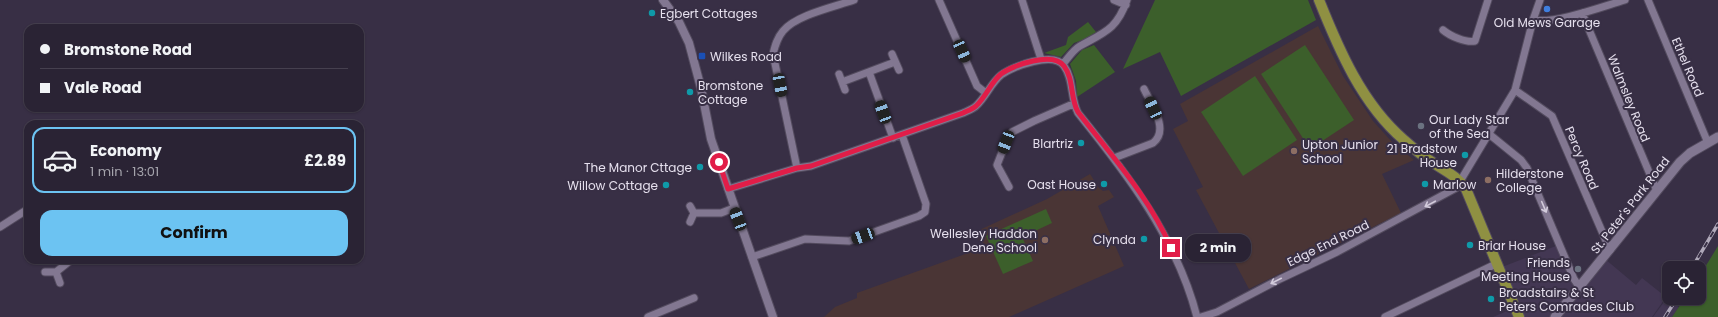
<!DOCTYPE html>
<html lang="en">
<head>
<meta charset="utf-8">
<style>
  body { margin:0; font-family:Poppins,sans-serif; background:#362f40; color:#f1f3f6; height:100vh; display:flex; flex-direction:column; font-size:15px; white-space:nowrap }
  * { box-sizing:border-box; margin:0 }
  p { font-size:13px; color:#a5a4ac }
  .icon { flex:none; width:22px; height:22px; fill:none; stroke:currentColor; stroke-width:2; stroke-linecap:round; stroke-linejoin:round }
  .map { position:relative; flex:1; overflow:hidden }
  .drawer { position:absolute; left:24px; top:120px; width:340px; height:144px; display:flex; flex-direction:column; background:#2a2334; border-radius:12px; box-shadow:0 1px 3px #0004,0 0 0 1px #46404f }
  .drawer>* { flex:none }
  .hud { position:absolute; left:24px; top:24px; width:340px; height:88px; border-radius:12px; box-shadow:0 1px 3px #0004,0 0 0 1px #46404f; display:grid; align-content:center; height:88px; padding:0 16px; background:#2a2334 }
  .buttons { position:absolute; left:1662px; top:261px; display:grid; gap:8px }
  .buttons a { display:grid; place-items:center; width:44px; height:44px; border-radius:8px; background:#2a2334; box-shadow:0 1px 3px #0004,0 0 0 1px #46404f; font-size:20px }
  .end { position:absolute; width:18px; height:18px; margin:-9px; border:5px solid #e11d48; background:#fff; box-shadow:0 0 0 2px #fff }
  .from { border-radius:50% }
  .bubble { position:absolute; height:28px; border-radius:12px; background:#2a2334; box-shadow:0 1px 3px #0004,0 0 0 1px #46404f; font-size:13px; font-weight:700; line-height:28px; text-align:center }
  .car { position:absolute; width:12px; height:24px; margin:-12px -6px; border-radius:5px; box-shadow:0 0 3px 1px #0007; background:linear-gradient(#222 24%,#8ab4d8 0 40%,#222 0 76%,#8ab4d8 0 86%,#222 0) }
  .hud b { display:flex; align-items:center; gap:14px; height:38px; font-size:15px }
  .hud b+b { border-top:1px solid #46404f }
  .hud i { width:10px; height:10px; background:#f1f3f6 }
  ul { padding:7px 0 0; list-style:none }
  li { display:flex; align-items:center; gap:12px; height:66px; margin:0 8px 6px; padding:0 8px; border:2px solid #46404f; border-radius:12px }
  li div { flex:1 }
  li b { display:block; font-size:15px }
  li em { font-style:normal; font-weight:700 }
  li.on { border-color:#6cc3f2 }
  li>.icon { width:36px; height:36px; stroke-width:1.5 }
  .action { display:flex; gap:8px; margin-top:auto; padding:8px 16px }
  .action a { flex:1; height:46px; border-radius:12px; background:#6cc3f2; color:#111; font-size:16px; font-weight:700; line-height:46px; text-align:center }
  .map>svg:first-child { display:block }
  .built { fill:#433753 }
  .education { fill:#4a3535 }
  .green { fill:#3c5f2b }
  .lines { fill:none; stroke-linecap:round; stroke-linejoin:round }
  .minor-casing { stroke:#534b5e; stroke-width:9 }
  .tertiary-casing { stroke:#534b5e; stroke-width:10 }
  .secondary-casing { stroke:#534b5e; stroke-width:11 }
  .primary-casing { stroke:#534b5e; stroke-width:12 }
  .minor { stroke:#827791; stroke-width:7 }
  .tertiary { stroke:#827791; stroke-width:8 }
  .secondary { stroke:#827791; stroke-width:9 }
  .primary { stroke:#8f9042; stroke-width:10 }
  .rail-casing { stroke:#b0a9ba; stroke-width:3.5 }
  .rail { stroke:#382f45; stroke-width:2; stroke-dasharray:6; stroke-linecap:butt }
  .oneway { stroke:#d2cbdb }
  .route { stroke:#e11d48; stroke-width:5 }
  .shop-dot { fill:#3f7fe0; stroke:#382f45; stroke-width:1.5 }
  .culture-dot { fill:#0f9aa8; stroke:#382f45; stroke-width:1.5 }
  .transit-dot { fill:#1a4fb4; stroke:#382f45; stroke-width:1.5 }
  .worship-dot { fill:#6b7280; stroke:#382f45; stroke-width:1.5 }
  .education-dot { fill:#8d6e63; stroke:#382f45; stroke-width:1.5 }
  .labels { text-anchor:middle; dominant-baseline:central; stroke-width:4; stroke-linejoin:round; paint-order:stroke }
  .poi-label { font-size:12px; fill:#e6e0ee; stroke:#382f45; text-anchor:start }
  .street-label { font-size:12px; fill:#e6e0ee; stroke:#382f45 }
</style>
</head>
<body>
<div class="map">
<svg width="1718" height="317" viewBox="0 0 1718 317">
  <rect width="100%" height="100%" fill="#382f45"/>
  <path class="built" d="M1556 246 1578 293 1605 259 1636 285 1642 278 1666 297 1652 317H1493L1519 306 1502 267Z
    M1667 298 1679 307 1672 317H1653Z"/>
  <path class="education" d="M1318 26 1343 76 1373 121 1393 143 1414 160 1382 174 1401 213 1249 289 1196 190 1203 187 1173 129 1188 121 1180 104Z
    M1090 174 1099 188 1103 191 1109 190 1114 197 1098 206 1124 266 1009 317H824L835 307 857 298V293L982 248 975 232 1047 199Z"/>
  <path class="green" d="M1155 0H1308L1316 20 1181 96 1160 52 1123 69Z
    M1088 22 1096 32 1088 38 1074 43 1061 57 1044 53 1066 45 1068 37Z
    M1094 45 1115 72 1077 97 1076 81 1070 64 1082 50Z
    M1305 45 1354 120 1310 149 1261 74Z
    M1255 76 1297 140 1243 176 1201 112Z
    M1046 209 1052 223 1022 237 1033 261 1003 274 986 236Z
    M1718 246V317H1672L1685 298H1699V277Z"/>
  <g class="lines">
    <g class="minor-casing">
      <path id="minor" d="M939 0 977 86 986 93
        M1022 0 1041 59
        M1114 0 1126 5
        M1648 0 1708 143
        M1582 13 1657 191
        M1533 20C1556 24 1601 7 1625 0
        M1443 30C1450 36 1466 43 1475 41L1488 0
        M892 54 899 70
        M1063 64C1068 58 1073 50 1080 46 1105 32 1117 29 1127 0
        M869 72 893 138
        M839 74 845 90
        M842 82 895 62
        M1515 90 1552 116 1610 250
        M1489 134 1521 160 1527 168 1574 279 1580 288
        M1114 158 1153 143C1170 130 1151 104 1144 89
        M797 168 773 54C775 46 777 38 783 31 796 15 834 7 854 0
        M1009 187 997 165 1008 137 1012 132 1034 121 1073 104
        M728 189 797 168 811 166 963 113C967 111 973 109 976 106 986 97 991 83 1001 75 1013 66 1054 51 1064 66 1074 79 1070 98 1078 113 1128 175 1177 239 1197 317
        M690 206 694 213 690 222
        M694 213H721L734 208
        M0 227 28 209
        M752 257 805 239 849 241 919 216 925 212 926 204 902 135
        M45 272H56L71 260
        M56 272 60 283
        M648 317 694 298
        M1201 317 1217 312 1280 279 1337 252 1456 188 1515 90 1533 20 1540 0
        M1385 317 1496 264"/>
    </g>
    <g class="tertiary-casing">
      <path id="tertiary" d="M663 0 679 22 689 43 701 88 711 139 773 317"/>
    </g>
    <g class="secondary-casing">
      <path id="secondary" d="M1555 317 1680 162 1690 153 1718 137"/>
    </g>
    <g class="primary-casing">
      <path id="primary" d="M1319 0C1339 50 1362 104 1404 140 1414 149 1424 157 1435 164 1447 172 1458 177 1466 189L1519 317"/>
    </g>
    <use href="#minor" class="minor"/>
    <use href="#tertiary" class="tertiary"/>
    <use href="#secondary" class="secondary"/>
    <use href="#primary" class="primary"/>
    <g class="rail-casing">
      <path id="rail" d="M1692 268 1718 224
        M1665 317 1677 298"/>
    </g>
    <use href="#rail" class="rail"/>
  </g>
  <defs><path id="oneway-shaft" d="M-6 0H5M1.5-3L5.5 0L1.5 3" fill="none" stroke-width="1.6" stroke-linecap="round" stroke-linejoin="round"/></defs>
  <g class="oneway">
    <use href="#oneway-shaft" transform="translate(1430 204) rotate(152)"/>
    <use href="#oneway-shaft" transform="translate(1544 207) rotate(67)"/>
    <use href="#oneway-shaft" transform="translate(1276 281) rotate(153)"/>
  </g>
  <g class="lines">
    <path class="route" d="M719 162 728 189 797 168 811 166 963 113C967 111 973 109 976 106 986 97 991 82 1001 74 1013 65 1053 51 1064 66 1074 79 1070 98 1078 112 1111 155 1150 198 1171 248"/>
  </g>
  <circle class="shop-dot" cx="1547" cy="9" r="4"/>
  <g class="culture-dot">
    <circle cx="652" cy="13" r="4"/>
    <circle cx="690" cy="92" r="4"/>
    <circle cx="1081" cy="143" r="4"/>
    <circle cx="1465" cy="155" r="4"/>
    <circle cx="700" cy="167" r="4"/>
    <circle cx="1104" cy="184" r="4"/>
    <circle cx="1425" cy="184" r="4"/>
    <circle cx="666" cy="185" r="4"/>
    <circle cx="1144" cy="239" r="4"/>
    <circle cx="1470" cy="245" r="4"/>
    <circle cx="1491" cy="299" r="4"/>
  </g>
  <rect class="transit-dot" x="698" y="52" width="8" height="8" rx="2"/>
  <g class="worship-dot">
    <circle cx="1421" cy="126" r="4"/>
    <circle cx="1578" cy="269" r="4"/>
  </g>
  <g class="education-dot">
    <circle cx="1294" cy="151" r="4"/>
    <circle cx="1488" cy="180" r="4"/>
    <circle cx="1045" cy="240" r="4"/>
  </g>
  <g class="labels">
    <g class="poi-label">
      <text x="660" y="13">Egbert Cottages</text>
      <text x="1547" y="22" text-anchor="middle">Old Mews Garage</text>
      <text x="710" y="56">Wilkes Road</text>
      <text x="698" y="85">Bromstone<tspan x="698" dy="14">Cottage</tspan></text>
      <text x="1429" y="119">Our Lady Star<tspan x="1429" dy="14">of the Sea</tspan></text>
      <text x="1073" y="143" text-anchor="end">Blartriz</text>
      <text x="1302" y="144">Upton Junior<tspan x="1302" dy="14">School</tspan></text>
      <text x="1457" y="148" text-anchor="end">21 Bradstow<tspan x="1457" dy="14">House</tspan></text>
      <text x="692" y="167" text-anchor="end">The Manor Cttage</text>
      <text x="1496" y="173">Hilderstone<tspan x="1496" dy="14">College</tspan></text>
      <text x="1096" y="184" text-anchor="end">Oast House</text>
      <text x="1433" y="184">Marlow</text>
      <text x="658" y="185" text-anchor="end">Willow Cottage</text>
      <text x="1037" y="233" text-anchor="end">Wellesley Haddon<tspan x="1037" dy="14">Dene School</tspan></text>
      <text x="1136" y="239" text-anchor="end">Clynda</text>
      <text x="1478" y="245">Briar House</text>
      <text x="1570" y="262" text-anchor="end">Friends<tspan x="1570" dy="14">Meeting House</tspan></text>
      <text x="1499" y="292">Broadstairs &amp; St<tspan x="1499" dy="14">Peters Comrades Club</tspan></text>
    </g>
    <g class="street-label">
      <text transform="translate(1688 67) rotate(67)">Ethel Road</text>
      <text transform="translate(1629 98) rotate(68)">Walmsley Road</text>
      <text transform="translate(1582 158) rotate(67)">Percy Road</text>
      <text transform="translate(1630 205) rotate(-52)">St. Peter's Park Road</text>
      <text transform="translate(1328 243) rotate(-26)">Edge End Road</text>
    </g>
  </g>
</svg>
<div class="buttons">
<a><svg class="icon" aria-label="locate" viewBox="0 0 24 24"><circle cx="12" cy="12" r="6"/><path d="M12 2v4M12 18v4M2 12h4M18 12h4"/></svg></a>
</div>
<i class="end from" style="left:719px;top:162px"></i>
<i class="end" style="left:1171px;top:248px"></i>
<div class="bubble" style="left:1185px;top:234px;width:66px">2 min</div>
<i class="car" style="left:962px;top:51px;rotate:156deg"></i>
<i class="car" style="left:780px;top:85px;rotate:169deg"></i>
<i class="car" style="left:1153px;top:108px;rotate:335deg"></i>
<i class="car" style="left:883px;top:112px;rotate:340deg"></i>
<i class="car" style="left:1006px;top:142px;rotate:201deg"></i>
<i class="car" style="left:738px;top:219px;rotate:339deg"></i>
<i class="car" style="left:863px;top:236px;rotate:250deg"></i>
<div class="hud">
<b><i class="from"></i>Bromstone Road</b>
<b><i></i>Vale Road</b>
</div>
<section class="drawer">
<ul>
<li class="on"><svg class="icon" aria-label="car" viewBox="0 0 24 24"><path d="M5 17H2v-5l4-1 3-4h7l3 4 3 1v5h-3M9 17h6M6 11h13"/><circle cx="7" cy="17" r="2"/><circle cx="17" cy="17" r="2"/></svg><div><b>Economy</b><p>1 min · 13:01</p></div><em>£2.89</em></li>
</ul>
<div class="action"><a>Confirm</a></div>
</section>
</div>
</body>
</html>
